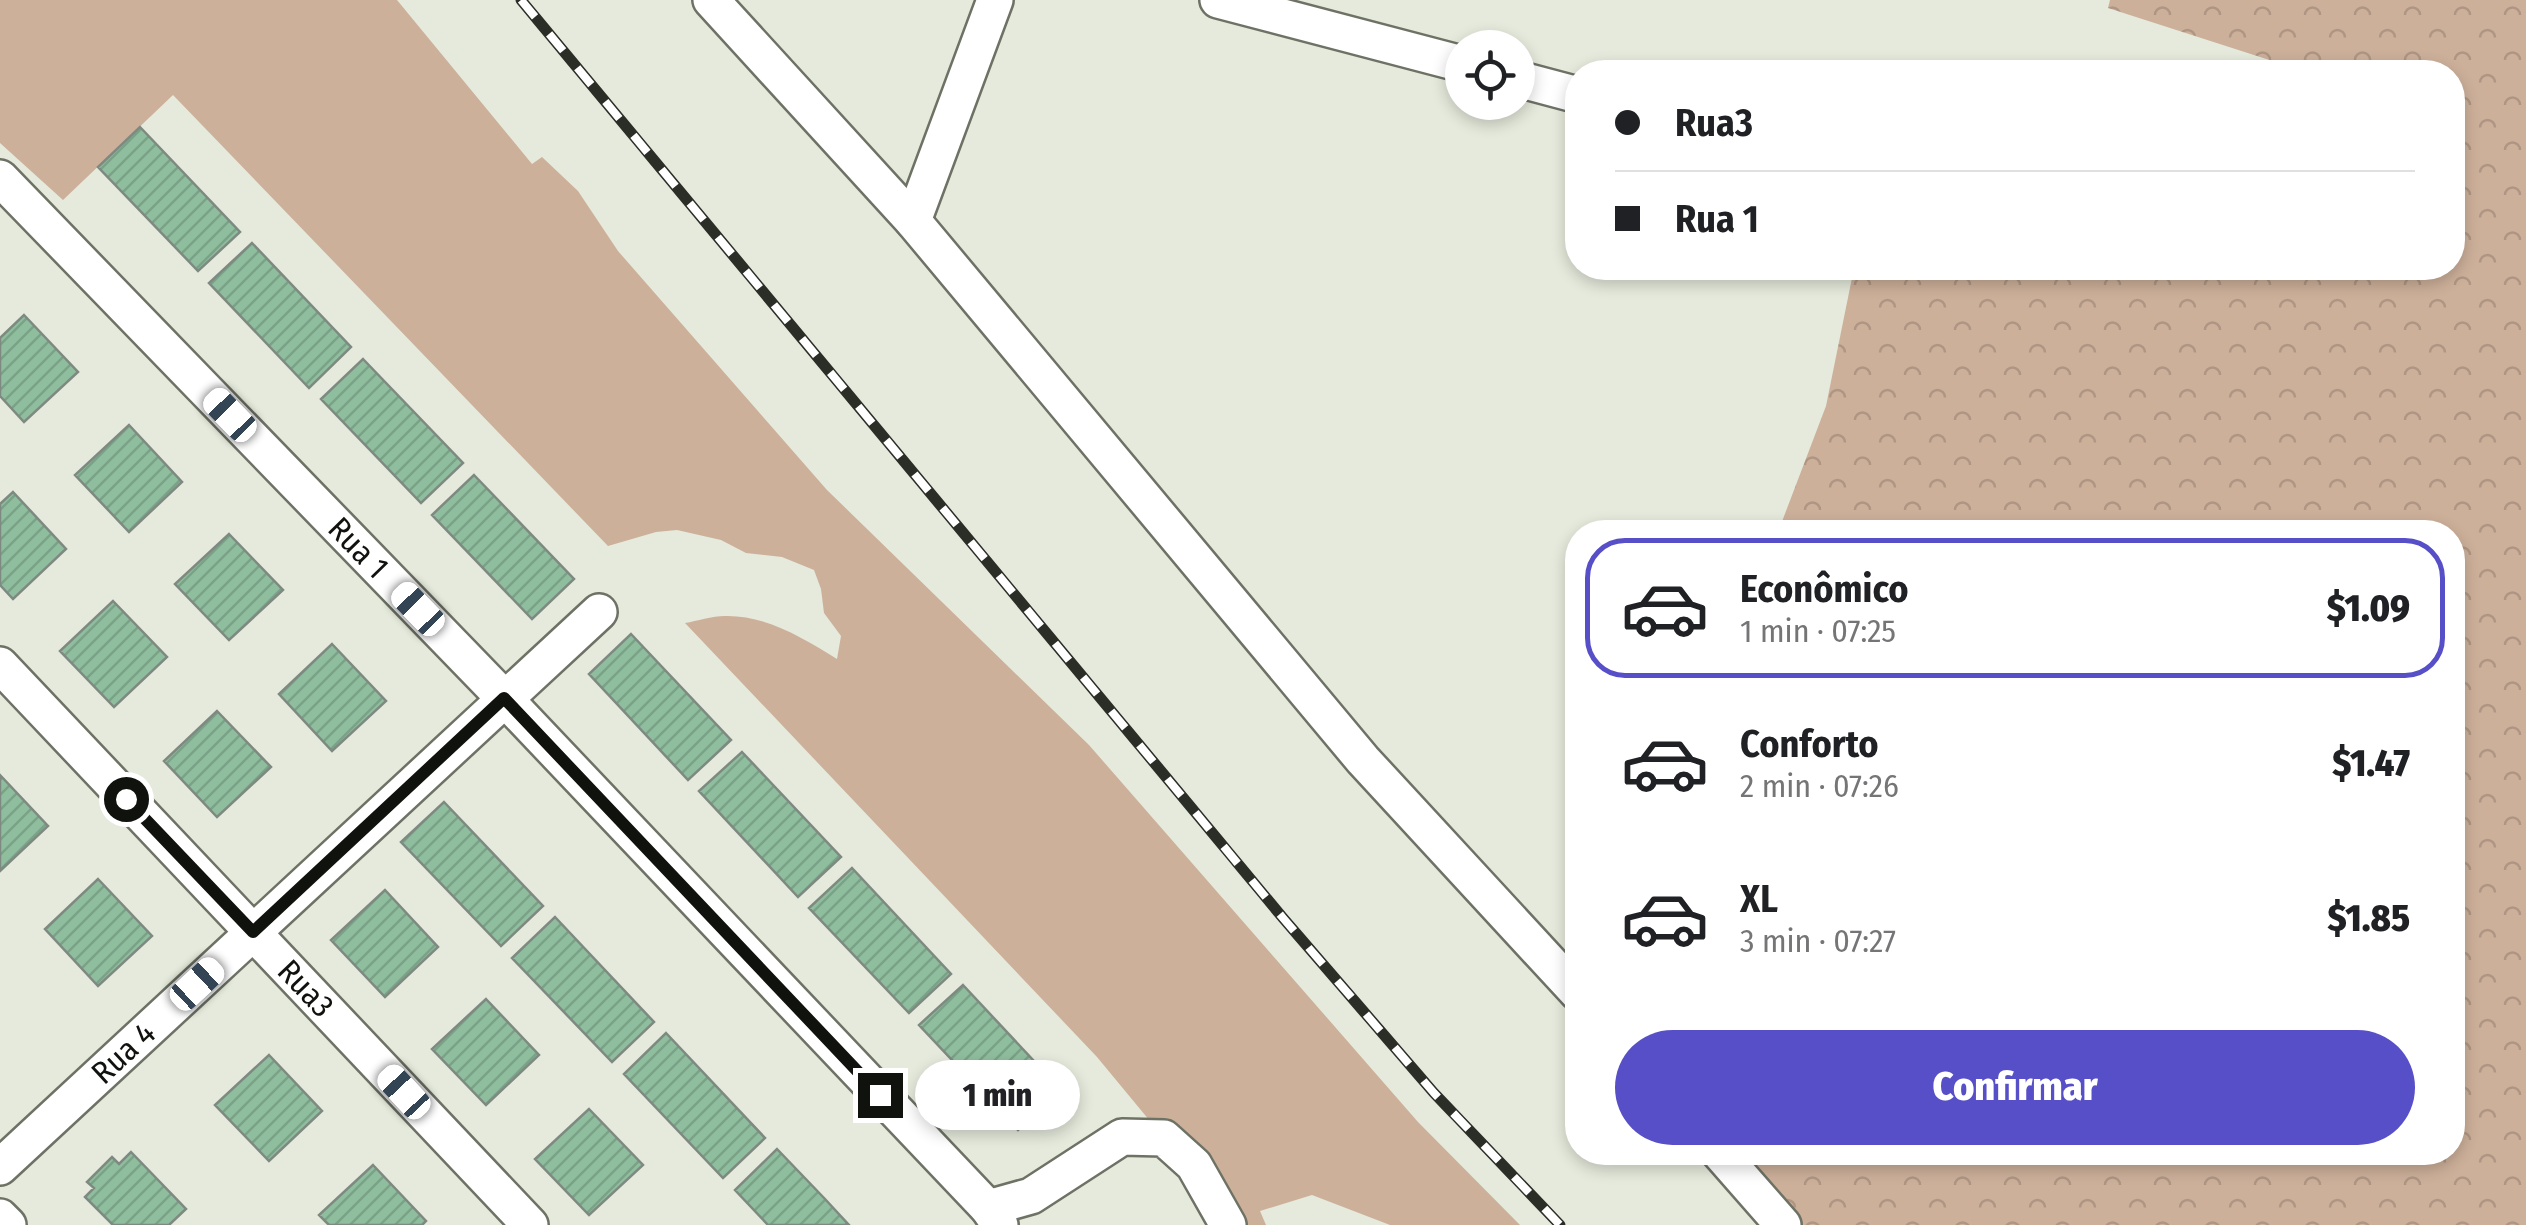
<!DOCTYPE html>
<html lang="pt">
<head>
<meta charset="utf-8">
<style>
  body { margin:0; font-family:"Fira Sans Condensed",sans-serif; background:#f6f6f6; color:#202124; height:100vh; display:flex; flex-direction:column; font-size:38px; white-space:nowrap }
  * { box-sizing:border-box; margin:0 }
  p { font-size:32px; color:#757577 }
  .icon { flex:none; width:55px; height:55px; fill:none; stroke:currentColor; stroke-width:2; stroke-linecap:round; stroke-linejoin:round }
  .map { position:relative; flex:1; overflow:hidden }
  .details { position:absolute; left:1565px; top:520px; width:900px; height:645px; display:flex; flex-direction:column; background:#fff; border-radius:40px; box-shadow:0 5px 15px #0003 }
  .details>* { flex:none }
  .hud { position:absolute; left:1565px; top:60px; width:900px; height:220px; border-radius:40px; box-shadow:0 5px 15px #0003; display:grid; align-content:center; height:220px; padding:0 50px; background:#fff }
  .controls { position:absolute; left:1445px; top:30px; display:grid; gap:20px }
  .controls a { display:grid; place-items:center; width:90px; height:90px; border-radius:50%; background:#fff; box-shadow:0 5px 15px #0003; font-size:50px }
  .end { position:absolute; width:45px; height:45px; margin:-22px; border:12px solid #10120d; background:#fff; box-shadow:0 0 0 5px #fff }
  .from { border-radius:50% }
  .bubble { position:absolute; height:70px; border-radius:35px; background:#fff; box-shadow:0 5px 15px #0003; font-size:32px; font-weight:800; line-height:70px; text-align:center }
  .car { position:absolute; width:30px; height:60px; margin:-30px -15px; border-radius:12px; box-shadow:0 0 8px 2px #0007; background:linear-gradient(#fff 24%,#345 0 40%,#fff 0 76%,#345 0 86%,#fff 0) }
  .hud b { display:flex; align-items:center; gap:35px; height:95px; font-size:38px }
  .hud b+b { border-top:2px solid #e0e0e0 }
  .hud i { width:25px; height:25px; background:#202124 }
  ul { padding:18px 0 0; list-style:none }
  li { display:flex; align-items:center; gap:30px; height:140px; margin:0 20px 15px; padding:0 30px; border:5px solid transparent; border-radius:40px }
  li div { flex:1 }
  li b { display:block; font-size:38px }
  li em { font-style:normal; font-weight:800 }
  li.selected { border-color:#574fc7 }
  li>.icon { width:90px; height:90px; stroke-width:1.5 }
  .button { display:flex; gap:20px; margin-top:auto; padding:20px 50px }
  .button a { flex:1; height:115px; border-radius:60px; background:#574fc7; color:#fff; font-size:40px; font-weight:800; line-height:115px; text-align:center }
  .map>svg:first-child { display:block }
  .grass { fill:#cdb09a }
  .forest { fill:url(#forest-crowns) }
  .building { fill:url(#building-hatch); stroke:#7e8a81; stroke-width:2.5 }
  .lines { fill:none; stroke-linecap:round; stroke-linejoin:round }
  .street-casing { stroke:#6d7265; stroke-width:40 }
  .street { stroke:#fff; stroke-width:35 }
  .rail-casing { stroke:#2b2e27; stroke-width:11 }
  .rail { stroke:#fff; stroke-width:8; stroke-dasharray:22; stroke-linecap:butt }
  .route { stroke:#10120d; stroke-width:12 }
  .labels { text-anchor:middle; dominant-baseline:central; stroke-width:8; stroke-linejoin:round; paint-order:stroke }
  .street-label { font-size:32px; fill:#10120d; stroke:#fff }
</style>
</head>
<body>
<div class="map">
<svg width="2526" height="1225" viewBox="0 0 2526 1225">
  <defs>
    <pattern id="forest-crowns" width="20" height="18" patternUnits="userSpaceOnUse" patternTransform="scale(2.5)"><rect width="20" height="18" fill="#cdb09a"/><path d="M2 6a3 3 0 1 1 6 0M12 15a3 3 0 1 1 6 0" fill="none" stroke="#af9684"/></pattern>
    <pattern id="building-hatch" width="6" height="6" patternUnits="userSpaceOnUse" patternTransform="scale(2.5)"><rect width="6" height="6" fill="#8fbe9e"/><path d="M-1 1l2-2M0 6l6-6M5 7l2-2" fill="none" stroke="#7aa287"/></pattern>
  </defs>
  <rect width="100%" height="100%" fill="#e5eadc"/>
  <path class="grass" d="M0 0H397L532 164 542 157 578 191 618 251 827 490 1089 745 1418 1122 1520 1225H1390L1312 1195 1260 1211 1266 1225H1212L1164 1138 1097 1057 685 623C697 621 712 616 725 616 766 615 803 638 837 659L841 636 824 613 821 589 814 570 782 557 746 553 721 540 677 530 656 532 608 546 173 95 63 200 0 143Z"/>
  <path class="forest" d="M2110 0H2526V1225H1783L1719 1153 2452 1152V532H1778L1826 406 1854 268H2452V72H2307L2108 8Z"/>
  <path class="building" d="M140 127 240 232 198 271 98 167Z
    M252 243 351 347 309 388 209 283Z
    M24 315 78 372 24 422 0 396V338Z
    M363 359 463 463 421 503 321 399Z
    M129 425 182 482 129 532 75 475Z
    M474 475 574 579 532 619 432 515Z
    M13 492 66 549 13 599 0 585V504Z
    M229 534 283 590 229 640 175 584Z
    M113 601 167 657 114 707 60 651Z
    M631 634 731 740 688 780 589 674Z
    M332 644 386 701 332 751 279 694Z
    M217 711 271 767 217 817 164 761Z
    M742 752 841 857 798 897 699 791Z
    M0 775 48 826 0 871Z
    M444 802 543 906 501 946 401 842Z
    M852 868 951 974 909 1013 809 908Z
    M98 879 152 936 98 986 45 929Z
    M385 890 438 947 385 997 331 940Z
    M555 917 654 1022 612 1062 512 958Z
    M963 985 1061 1090 1018 1130 919 1025Z
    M486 999 539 1055 486 1105 432 1049Z
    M666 1033 765 1138 723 1178 624 1074Z
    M269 1055 322 1111 269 1161 215 1105Z
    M589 1109 643 1165 589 1215 535 1159Z
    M777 1149 825 1199 849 1225H768L735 1190Z
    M131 1152 186 1209 169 1225H113L85 1197 94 1188 87 1182 112 1157 119 1164Z
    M373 1165 426 1221 422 1225H329L319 1215Z"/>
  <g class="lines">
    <g class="street-casing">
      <g id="street">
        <path d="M711 0 913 221 1363 760 1578 993"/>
        <path d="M1218 0 1462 64"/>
        <path d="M1518 79 1578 95"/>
        <path id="s1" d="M0 178 505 699 988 1208 1000 1225"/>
        <path d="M913 221 995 0"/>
        <path id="s2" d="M0 665 530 1225"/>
        <path d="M1719 1152 1783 1225"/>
        <path id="s3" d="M0 1167 599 612"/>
        <path d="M988 1208 1031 1196 1122 1137 1164 1138 1194 1165 1228 1225"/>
        <path d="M0 1217 8 1225"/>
      </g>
    </g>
    <use href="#street" class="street"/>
    <g class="rail-casing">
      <path id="rail" d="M521 0 1283 918 1434 1093 1560 1225"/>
    </g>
    <use href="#rail" class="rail"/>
  </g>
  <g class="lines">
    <path class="route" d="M126 799 253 932 504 698 880 1095"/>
  </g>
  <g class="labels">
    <g class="street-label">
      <text stroke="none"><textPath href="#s1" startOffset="515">Rua 1</textPath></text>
      <text stroke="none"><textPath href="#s2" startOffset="445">Rua3</textPath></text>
      <text stroke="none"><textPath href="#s3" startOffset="168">Rua 4</textPath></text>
    </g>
  </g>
</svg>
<div class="controls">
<a><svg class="icon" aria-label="locate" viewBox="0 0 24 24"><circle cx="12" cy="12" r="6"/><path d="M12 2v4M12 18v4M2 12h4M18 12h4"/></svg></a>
</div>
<i class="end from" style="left:126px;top:799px"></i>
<i class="end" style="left:880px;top:1095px"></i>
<div class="bubble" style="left:915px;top:1060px;width:165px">1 min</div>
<i class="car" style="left:230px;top:415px;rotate:316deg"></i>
<i class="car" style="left:418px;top:609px;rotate:316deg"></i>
<i class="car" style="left:197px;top:984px;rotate:47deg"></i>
<i class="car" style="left:404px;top:1092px;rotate:317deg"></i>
<div class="hud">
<b><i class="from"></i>Rua3</b>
<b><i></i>Rua 1</b>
</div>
<section class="details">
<ul>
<li class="selected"><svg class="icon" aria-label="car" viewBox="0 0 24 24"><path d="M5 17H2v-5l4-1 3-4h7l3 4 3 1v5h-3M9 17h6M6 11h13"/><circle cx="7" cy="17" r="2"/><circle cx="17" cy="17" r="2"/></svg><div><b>Econômico</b><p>1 min · 07:25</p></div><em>$1.09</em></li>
<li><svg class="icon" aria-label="car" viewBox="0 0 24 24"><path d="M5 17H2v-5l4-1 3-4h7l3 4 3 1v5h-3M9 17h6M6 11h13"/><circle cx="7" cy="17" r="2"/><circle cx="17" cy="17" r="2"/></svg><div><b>Conforto</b><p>2 min · 07:26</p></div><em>$1.47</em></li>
<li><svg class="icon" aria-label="car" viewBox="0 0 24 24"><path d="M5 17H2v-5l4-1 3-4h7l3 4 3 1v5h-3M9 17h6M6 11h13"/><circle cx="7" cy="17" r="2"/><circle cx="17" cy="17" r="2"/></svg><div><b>XL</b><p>3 min · 07:27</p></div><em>$1.85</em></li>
</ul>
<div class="button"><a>Confirmar</a></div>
</section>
</div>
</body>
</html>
